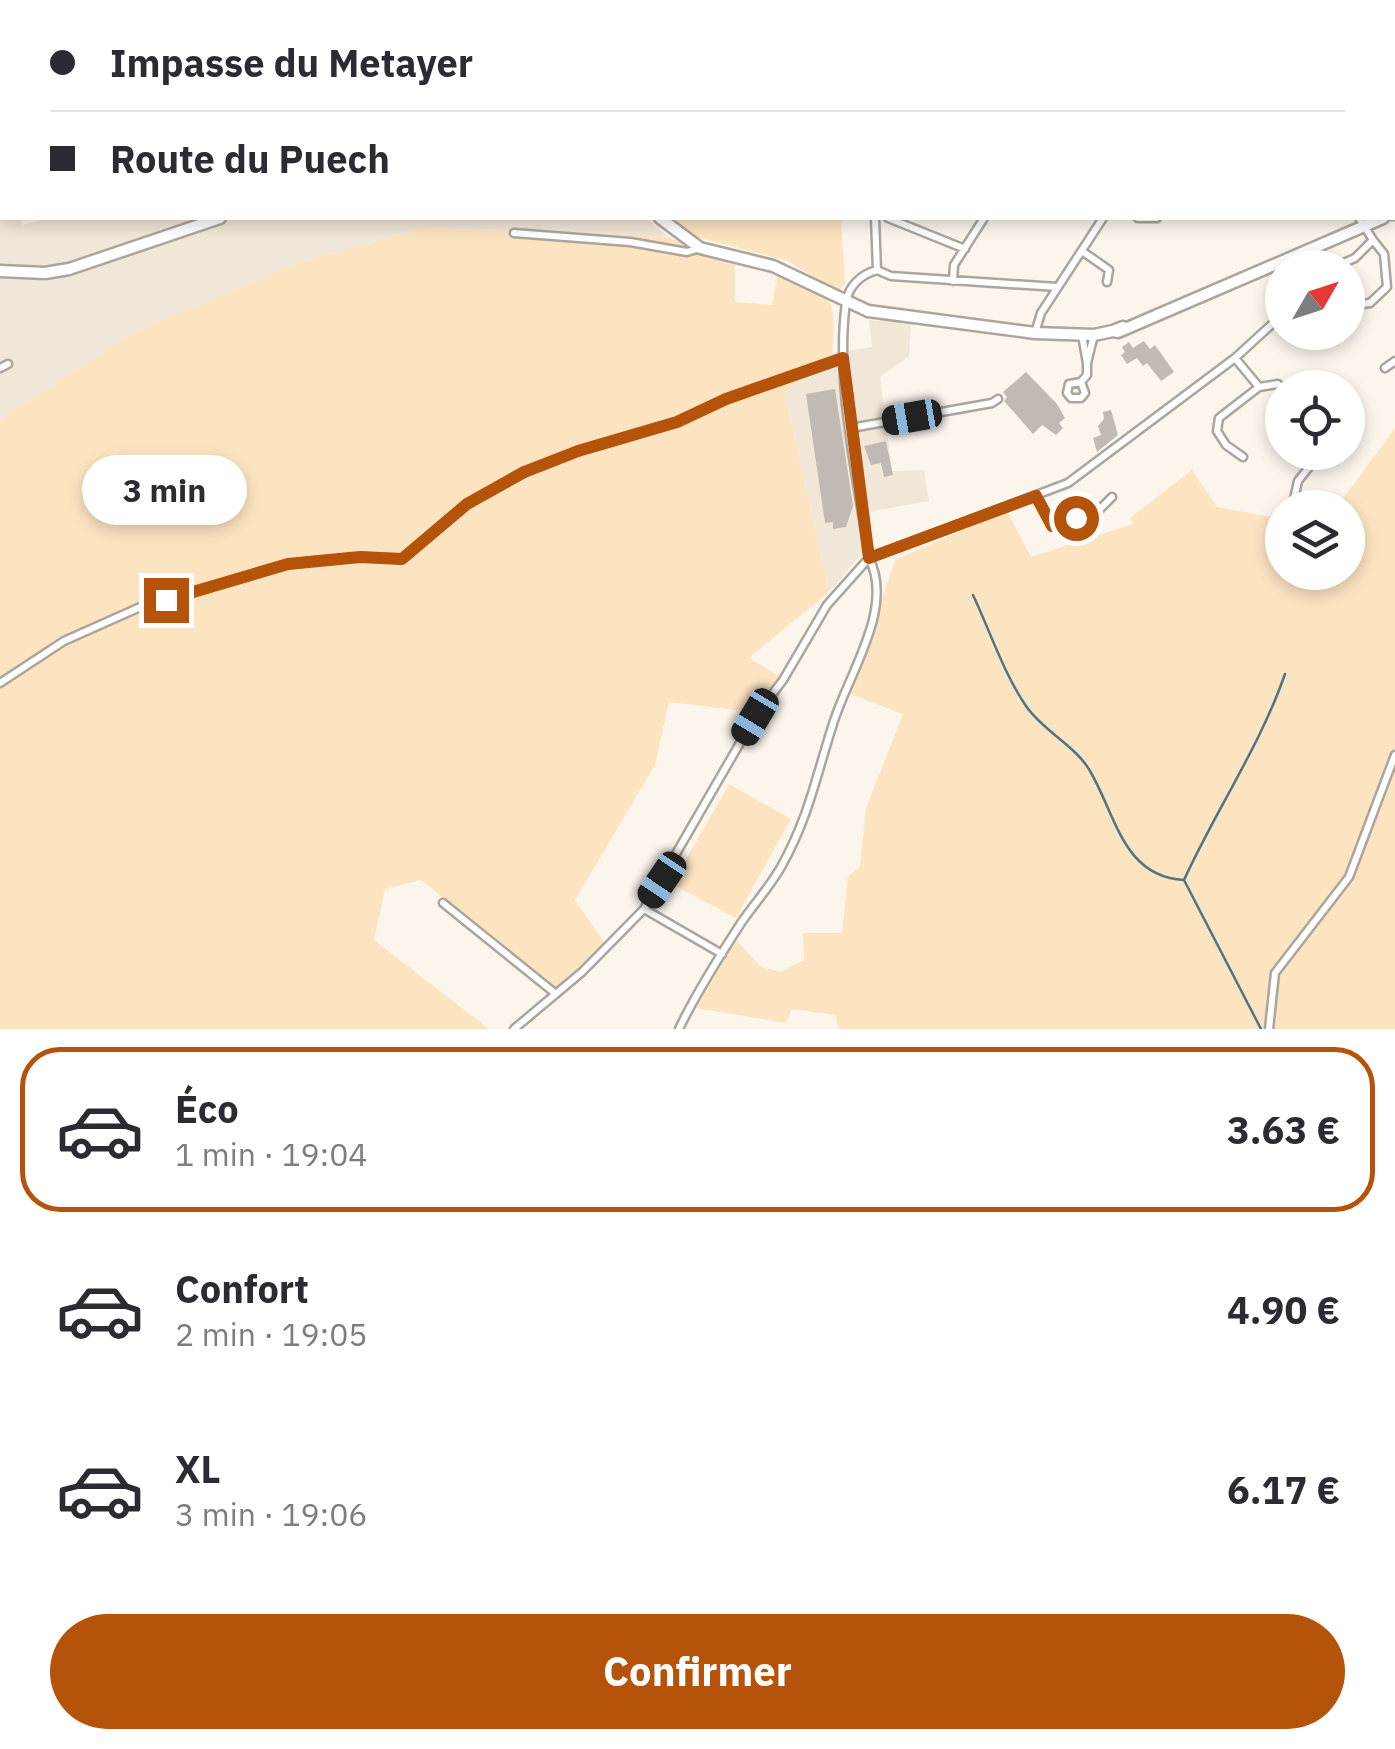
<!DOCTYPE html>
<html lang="fr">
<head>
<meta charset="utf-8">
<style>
  body { margin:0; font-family:"IBM Plex Sans",sans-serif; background:#f2f2f3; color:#2b2b33; height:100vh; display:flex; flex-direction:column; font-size:38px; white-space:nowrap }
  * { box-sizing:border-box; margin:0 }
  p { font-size:32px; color:#7c7c81 }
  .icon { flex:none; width:55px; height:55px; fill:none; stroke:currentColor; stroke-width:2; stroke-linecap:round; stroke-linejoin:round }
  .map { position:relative; height:1029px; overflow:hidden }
  .side { display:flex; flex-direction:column; background:#fff; flex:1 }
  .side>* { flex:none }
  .guide { position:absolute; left:0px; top:0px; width:1395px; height:220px; box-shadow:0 5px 15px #0003; display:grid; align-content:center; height:220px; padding:0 50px; background:#fff }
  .needle { width:65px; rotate:51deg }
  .buttons { position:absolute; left:1265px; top:250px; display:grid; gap:20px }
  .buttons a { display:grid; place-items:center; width:100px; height:100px; border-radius:50%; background:#fff; box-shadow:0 5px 15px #0003; font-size:50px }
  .end { position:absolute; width:45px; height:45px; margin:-22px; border:12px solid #b45309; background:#fff; box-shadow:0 0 0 5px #fff }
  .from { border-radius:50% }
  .bubble { position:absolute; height:70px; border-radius:35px; background:#fff; box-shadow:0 5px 15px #0003; font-size:32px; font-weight:800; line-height:70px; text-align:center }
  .car { position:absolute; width:30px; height:60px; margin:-30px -15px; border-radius:12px; box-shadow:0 0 8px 2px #0007; background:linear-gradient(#222 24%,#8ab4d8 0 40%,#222 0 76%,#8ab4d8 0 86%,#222 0) }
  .guide b { display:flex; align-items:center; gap:35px; height:95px; font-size:38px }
  .guide b+b { border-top:2px solid #e1e1e2 }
  .guide i { width:25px; height:25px; background:#2b2b33 }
  ul { padding:18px 0 0; list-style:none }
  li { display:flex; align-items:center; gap:30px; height:165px; margin:0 20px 15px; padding:0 30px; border:5px solid transparent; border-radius:40px }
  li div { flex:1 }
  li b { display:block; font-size:38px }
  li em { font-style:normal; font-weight:800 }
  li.on { border-color:#b45309 }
  li>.icon { width:90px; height:90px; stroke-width:1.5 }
  .primary-button { display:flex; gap:20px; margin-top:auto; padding:20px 50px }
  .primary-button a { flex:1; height:115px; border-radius:60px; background:#b45309; color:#fff; font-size:40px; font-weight:800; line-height:115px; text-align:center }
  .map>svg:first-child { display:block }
  .built { fill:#f1e7d8 }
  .green { fill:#fce4c1 }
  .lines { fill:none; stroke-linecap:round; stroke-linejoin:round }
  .stream { stroke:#4d7586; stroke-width:2.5 }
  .building { fill:#c0bab2 }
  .street-casing { stroke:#aba69d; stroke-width:11 }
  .secondary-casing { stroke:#aba69d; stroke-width:15 }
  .street { stroke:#fff; stroke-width:6 }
  .secondary { stroke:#fff; stroke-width:10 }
  .rail { stroke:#282622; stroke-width:2.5 }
  .route { stroke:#b45309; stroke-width:12 }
</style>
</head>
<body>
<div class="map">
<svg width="1395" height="1029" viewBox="0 0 1395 1029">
  <rect width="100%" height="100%" fill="#fbf5ec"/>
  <path class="built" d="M0 197 2 218H19L22 225 52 218H647L668 237 425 228 301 262 0 420Z
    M869 320 911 323 909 356 880 377 892 471 924 470 929 501 868 512 861 555 829 592 785 393 832 353 872 347Z"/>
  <path class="green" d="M671 218H841L845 283 837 292 788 261 697 237Z
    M425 228 668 237 735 265V302L772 305 778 273C831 299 838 291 832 353L785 393 829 592 749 658 779 676 753 712 669 702 655 765 575 900 605 944 558 989 421 880 385 889 374 940 489 1029H0V420L133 333 301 262Z
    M1395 428V1029H839L835 1015 792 1009 786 1023 696 1008 736 940 761 967 781 972 804 960 803 933H842L848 876 860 867 866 808 903 714 850 694 895 560 1007 511 1031 557 1133 524 1130 518 1192 470 1217 507 1282 519V572H1348V508L1337 507Z
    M729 784 791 819 736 918 672 884Z"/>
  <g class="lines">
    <path class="stream" d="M973 595C990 631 1004 674 1026 706 1043 731 1076 746 1090 771 1116 815 1123 877 1184 880
      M1261 1029 1184 880C1216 810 1260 746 1285 674"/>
  </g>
  <path class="building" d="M1144 341 1150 349 1155 345 1174 372 1161 381 1147 363 1143 366 1137 358 1127 364 1121 355 1125 352 1122 347 1129 342 1133 348Z
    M1026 372 1057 404 1065 418 1059 423 1063 428 1056 435 1042 425 1033 434 1004 401 1007 397 1003 392Z
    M835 389 853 506 846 527 833 529V522L825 523 806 394Z
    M1111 410 1118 435 1097 452 1093 438 1101 435 1098 426 1104 419 1103 412Z
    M886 441 893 475 884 477 881 463 871 465 864 446Z"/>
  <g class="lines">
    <g class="street-casing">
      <path id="street" d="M265 0 267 2
        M419 0 422 2
        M1272 0 1274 2
        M772 2 774 0
        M969 2 970 0
        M1019 2 1020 0
        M1085 2V0
        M1121 2 1122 0
        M1319 2 1321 0
        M1392 54 1395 55
        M1392 125 1395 126
        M0 160 2 159
        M888 218 965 249
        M1138 218H1157
        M514 233 630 242 687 252 700 248
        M1082 251 1109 270 1107 282
        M1332 268 1355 258 1373 240 1359 218
        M877 270 891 276 1057 287
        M953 281 954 265 984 218
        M1348 306 1370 303 1387 287 1384 254 1373 240
        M1035 333 1041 313 1103 218
        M1082 335 1087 363 1094 335
        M1235 358 1259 387 1278 384 1282 388
        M0 368 8 364
        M1385 368 1395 361
        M1081 382 1069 384 1067 393 1071 398H1081L1085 393 1081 382 1087 375V363
        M851 428 992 403 998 399
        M1243 457 1226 445 1217 431 1219 418 1259 387
        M1037 496 1052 526 1099 510 1112 497
        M1292 508 1298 481 1321 452
        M0 683 64 641 138 608 287 564 360 557 402 559 467 504 524 473 579 451 677 422 726 399 843 358
        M443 903 556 994
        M644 909 722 954
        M514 1029 582 972 644 909 755 717 783 680 827 605 869 558 1068 483 1235 358 1282 315
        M679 1029C696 993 719 957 741 923 754 904 769 888 781 867 809 817 816 776 833 724 848 674 895 609 869 558 857 475 835 384 846 302 849 285 862 274 877 270L875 218
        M1269 1029 1275 973 1349 877 1395 755"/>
    </g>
    <g class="secondary-casing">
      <path id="secondary" d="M1392 214H1395
        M660 218 700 248 773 266 868 311 1035 333 1094 335 1113 331
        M0 271 45 273 69 269 220 218
        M1123 327 1113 331 1118 332 1383 218"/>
    </g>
    <use href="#street" class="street"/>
    <use href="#secondary" class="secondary"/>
    <path class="rail" d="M102 2 104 0
      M0 88 2 87"/>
  </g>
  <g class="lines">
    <path class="route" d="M166 600 288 564 360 557 402 559 467 504 524 472 578 451 677 422 726 399 843 358 869 558 1036 496 1052 526 1076 518"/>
  </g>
</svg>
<div class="buttons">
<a><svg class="needle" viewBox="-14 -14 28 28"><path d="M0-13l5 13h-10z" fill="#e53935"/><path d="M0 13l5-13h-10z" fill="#7c7c81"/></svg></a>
<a><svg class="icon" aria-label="locate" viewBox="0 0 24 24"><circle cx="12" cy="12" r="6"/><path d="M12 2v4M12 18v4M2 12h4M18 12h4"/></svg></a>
<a><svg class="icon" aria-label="layers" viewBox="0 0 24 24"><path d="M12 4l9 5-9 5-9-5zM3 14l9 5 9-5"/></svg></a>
</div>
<i class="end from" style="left:1076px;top:518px"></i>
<i class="end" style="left:166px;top:600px"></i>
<div class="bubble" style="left:82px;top:455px;width:165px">3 min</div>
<i class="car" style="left:912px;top:417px;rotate:260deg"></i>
<i class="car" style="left:755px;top:717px;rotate:211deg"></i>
<i class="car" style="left:662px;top:880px;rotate:214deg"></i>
<div class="guide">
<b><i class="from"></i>Impasse du Metayer</b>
<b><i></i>Route du Puech</b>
</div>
</div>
<section class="side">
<ul>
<li class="on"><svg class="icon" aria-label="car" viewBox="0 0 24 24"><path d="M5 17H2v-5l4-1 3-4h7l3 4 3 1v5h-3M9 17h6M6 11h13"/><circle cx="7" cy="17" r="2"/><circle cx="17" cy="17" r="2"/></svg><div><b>Éco</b><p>1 min · 19:04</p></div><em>3.63 €</em></li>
<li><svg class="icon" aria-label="car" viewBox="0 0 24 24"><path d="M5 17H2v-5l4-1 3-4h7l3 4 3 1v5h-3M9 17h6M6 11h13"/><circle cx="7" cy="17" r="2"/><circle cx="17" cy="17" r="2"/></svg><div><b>Confort</b><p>2 min · 19:05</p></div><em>4.90 €</em></li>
<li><svg class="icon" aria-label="car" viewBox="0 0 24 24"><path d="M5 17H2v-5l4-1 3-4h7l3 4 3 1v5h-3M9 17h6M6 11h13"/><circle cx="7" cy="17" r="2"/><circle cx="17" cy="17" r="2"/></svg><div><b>XL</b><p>3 min · 19:06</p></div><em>6.17 €</em></li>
</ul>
<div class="primary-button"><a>Confirmer</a></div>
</section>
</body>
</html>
